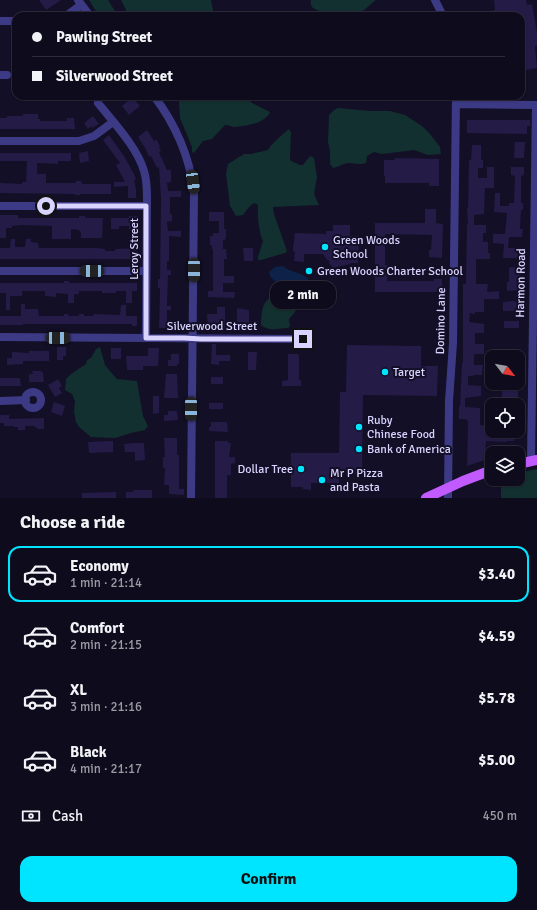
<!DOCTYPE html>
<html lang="en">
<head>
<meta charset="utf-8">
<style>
  body { margin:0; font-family:Signika,sans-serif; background:#171425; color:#f1f3f6; height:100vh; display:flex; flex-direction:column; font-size:15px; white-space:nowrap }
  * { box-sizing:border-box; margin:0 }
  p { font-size:13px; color:#9b9ba3 }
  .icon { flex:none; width:22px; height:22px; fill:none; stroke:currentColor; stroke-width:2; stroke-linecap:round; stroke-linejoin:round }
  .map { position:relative; height:498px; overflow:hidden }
  .sheet { display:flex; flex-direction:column; background:#0e0b1c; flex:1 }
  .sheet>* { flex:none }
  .top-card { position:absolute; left:12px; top:12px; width:513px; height:88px; border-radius:12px; box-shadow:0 1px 3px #0004,0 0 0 1px #2e2b3b; display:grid; align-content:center; height:88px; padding:0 20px; background:#0e0b1c }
  .needle { width:26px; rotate:121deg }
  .controls { position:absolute; left:485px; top:350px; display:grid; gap:8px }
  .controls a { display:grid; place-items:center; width:40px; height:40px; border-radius:8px; background:#0e0b1c; box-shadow:0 1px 3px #0004,0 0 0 1px #2e2b3b; font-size:20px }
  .end { position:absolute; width:18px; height:18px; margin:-9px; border:5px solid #d9d4ff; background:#111; box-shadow:0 0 0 2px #111 }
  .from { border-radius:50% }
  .bubble { position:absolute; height:28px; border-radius:12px; background:#0e0b1c; box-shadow:0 1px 3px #0004,0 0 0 1px #2e2b3b; font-size:13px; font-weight:700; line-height:28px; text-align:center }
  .car { position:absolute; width:12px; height:24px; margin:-12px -6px; border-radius:5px; box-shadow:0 0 3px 1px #0007; background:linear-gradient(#222 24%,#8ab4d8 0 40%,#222 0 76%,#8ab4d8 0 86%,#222 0) }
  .top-card b { display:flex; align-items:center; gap:14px; height:38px; font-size:15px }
  .top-card b+b { border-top:1px solid #2e2b3b }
  .top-card i { width:10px; height:10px; background:#f1f3f6 }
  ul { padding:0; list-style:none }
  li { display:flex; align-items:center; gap:12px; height:56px; margin:0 8px 6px; padding:0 12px; border:2px solid transparent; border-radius:12px }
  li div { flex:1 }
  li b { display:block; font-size:15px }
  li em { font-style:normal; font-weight:700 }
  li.active { border-color:#00e5ff }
  li>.icon { width:36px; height:36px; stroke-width:1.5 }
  h2 { padding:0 20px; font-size:18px; line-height:48px }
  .pay { display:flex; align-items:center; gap:10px; height:44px; padding:0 20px; font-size:15px }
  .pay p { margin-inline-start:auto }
  .action { display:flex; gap:8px; margin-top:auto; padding:8px 20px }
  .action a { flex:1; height:46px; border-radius:12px; background:#00e5ff; color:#111; font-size:16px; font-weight:700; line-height:46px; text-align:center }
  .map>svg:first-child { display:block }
  .green { fill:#12302f }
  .water { fill:#0c2248 }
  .building { fill:#241b47 }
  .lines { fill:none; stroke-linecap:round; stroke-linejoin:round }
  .minor { stroke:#3d3a85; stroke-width:8 }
  .major { stroke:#c25bff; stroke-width:10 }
  .route { stroke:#d9d4ff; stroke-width:5 }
  .poi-dot { fill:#00e5ff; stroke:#130f26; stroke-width:1.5 }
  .labels { text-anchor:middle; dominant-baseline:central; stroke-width:4; stroke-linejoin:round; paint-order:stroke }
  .poi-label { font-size:12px; fill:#d9d4ff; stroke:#130f26; text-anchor:start }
  .street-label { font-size:12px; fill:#d9d4ff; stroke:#130f26 }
</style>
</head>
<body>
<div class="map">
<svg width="537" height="498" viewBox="0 0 537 498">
  <rect width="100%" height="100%" fill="#130f26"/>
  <path class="green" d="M89 0H108L118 16H99Z
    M121 0H211L214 16H129Z
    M311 0H376L364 10 354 16H324L322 12C316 9 309 9 311 0Z
    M176 96H247L252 103 270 112C265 124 245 126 235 127 231 127 229 125 225 125L212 139 203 141 194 153 192 152V147L180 118 179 101Z
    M338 108 370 111H390L405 115 422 126 430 134 440 147 441 154 428 155 414 150 382 154 374 152 367 156 366 163C360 165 355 163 349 163 343 163 339 167 333 168L330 164V151L328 142 329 115 334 110Z
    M289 129 291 133 290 159 291 161 300 165H303L310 156 314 158 317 177 314 194 319 205 273 207 274 214 287 251 285 253 261 260H258V257L263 241C259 233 257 214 258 205L254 203 249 207 243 215 236 216 230 206 226 174 228 164 244 154H251L268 150C273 142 281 136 289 129Z
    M280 289 284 290 290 302 293 304 296 309 295 312 289 319 290 326 288 328C279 328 269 332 261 325 262 309 261 306 272 295 275 292 276 291 280 289Z
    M100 347 105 365 115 377 117 379 137 381 143 416 148 426 145 430 131 433 115 438 91 437 79 427 76 422 74 412 75 401 72 394 65 390 66 379 71 374 86 364 87 360 91 358 96 349Z
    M537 469V498H501V479H518V473Z"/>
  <path class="water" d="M283 266C293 275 312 271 311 290L303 298 302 296H299V293L296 294 295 291 290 292C284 284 271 283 269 272L275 267Z"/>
  <path class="building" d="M39 0H61L46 10Z
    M494 0H526L527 5 532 4 537 32V46H535L537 68 521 71V16H475V14L495 10Z
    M132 97 140 106 129 115 122 106Z
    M23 114H38V119H40V121H67V118H74L75 129H0V118H7V116H23Z
    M93 116 99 124 92 128 91 126 88 129 84 123Z
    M467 120H530V126H527V134L467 133Z
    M147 130 154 141 157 140 160 147H159L161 151 159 152 167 170H171V182L167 183 168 191H181V197H170V214H172V221L167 222 168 231H181V237L169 236V261H167V270H171V275H168L167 306H171V310H167V328H159L160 288H158V279H160L161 199 159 167 157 168 151 156 149 157 145 148 138 137Z
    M109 135 124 156 134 174 136 180H134L136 189V198H128V186L114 187V182H125L116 165 120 163 103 140Z
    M515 142H525L524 158H514Z
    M472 145H481V160H483V168H478V178H487V167H494V188H485L484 214 474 215V225H486V233H483V242H488V253H490V259H476V284H488L487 292 499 291V299H484V312H475V314L470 313 469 322 484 324V333H475V344H484V354H475L474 355V365H483L482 375H473V376H468V385L481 386V396L465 398V407L480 408V425L486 426V431H514V441H506L507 442 486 441 485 460 467 466 468 421 465 419H459V406H460L462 363H463V284H466L467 224H468L467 208H468L469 160H471Z
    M88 151 89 161 80 163 79 153Z
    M0 153H71V161H58V164L37 163V174H46V183H76V181H81V183L84 184H111V194H80V195H76L74 194 0 193V183L22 184V182H26L27 161H0Z
    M395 158 439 159V186H429V183H385V176H384V160H395Z
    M511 167H524V175L521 176V203H523V210H521L520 229H523L522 237H509L508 248H522V258H503L504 244 493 243V234H505L507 213 494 212 495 193H500V206H509V203H514L515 176 511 175Z
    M425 209H436V223L443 224 442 258 429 257V250H431L432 235 385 234V265H387V281H434V279H442V292H375V223H425Z
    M209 212H224V229H226V237L225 240H223V249H226L227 259H224V276H234V283H223V292H235L234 298 208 297V291H213V249H212V245H210V236H213V233H219V221H209Z
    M0 215H18V218H79V216H85V218H103L102 238H81V232H80L79 230 71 229V239H52V226L22 225 12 226V228H6V238H0Z
    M129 216H138L137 239H131V229H129V226H119V229H111V218H129Z
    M333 225H350V236H359L358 263H350V264L333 268 329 263 330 261 327 260 323 254H304V262L294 261 295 252 293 251V248L295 233 326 234V231H333Z
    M11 239H15V247H25L26 239H31V242L38 243 39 248H97L105 249V251H115V249L138 248V259H0V248H10Z
    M243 248H253V261H244Z
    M511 267 522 268V275H520V290L507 291V282H509V268Z
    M64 281H69V283H137V291H132V303H126V291H116V293H102V291H79V294H74V303H68V294L56 293V297L45 296V291H22V296H10V310H6V293H0V283H64Z
    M512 301 521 302V311H503V302Z
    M21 304H25V309H38L39 316H64V314H69L68 316H79V314H84V316H93L94 314 120 315 121 305H126V316H137V326H132V324H23V325H0V316H21Z
    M217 307H225V329H211V326H208L207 314H217Z
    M237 308 249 310V324H237Z
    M504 321H519V328H504Z
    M212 344H216V355H230V361H219V365L211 364Z
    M347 345 421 346V366H438L437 396 363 395 362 475 352 474V472H339V483H311V490L303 489V487H291V453H339L340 392H346Z
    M57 347H66V356H63V360H57Z
    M111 348H121V359H111Z
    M148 348H159L158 366H143V370H127L126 356H148Z
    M29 351H49V361H23V364L7 365V358H12V352L29 353Z
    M248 352H257L256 370H248Z
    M171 354H179V364H177V366H168V360H171Z
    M288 354H298L299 356V380H301V386H282V381L288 380Z
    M32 371H41V372H43L44 382H29V374H33Z
    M166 374H177L178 398H164Z
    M211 377H223V384H211Z
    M0 378H20L21 386H0Z
    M58 379 62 386 59 388 62 393 55 397 48 385Z
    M505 383H518V405H502V385H505Z
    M153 396H159V413L153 414Z
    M54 402 65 406 62 416 51 412Z
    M209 403H223V409H209Z
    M168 411H177L178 420 164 421V415H168Z
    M0 415H9V419L44 418V429H38L34 426H25V430H18V427H14V426H4V423H0Z
    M211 422H227L228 432 209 431V427H211Z
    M164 438H177V455H179V489H184V495L169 494V485H164L165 468H163V457H165Z
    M113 441V452L89 453 88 442Z
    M215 441H228V443H231L229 457H235V463L231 464V475H227V498H215Z
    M133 443H144L145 460 135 461V452H125L124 444Z
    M133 490H152V498H126V492H133Z
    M116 492V498H82V493Z"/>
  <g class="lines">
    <path class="minor" d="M78 0 90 16
      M435 0 443 16
      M66 16 81 5
      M0 21H16
      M0 75H7
      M154 96C176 125 189 155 194 191L191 498
      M98 103C114 123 137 147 144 171 147 180 147 189 147 199L146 338
      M456 104 536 105 531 461
      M0 141H79L94 136 113 122
      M0 206H147
      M0 271H146
      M0 337 303 339
      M25 400a8 8 0 1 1 16 0a8 8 0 1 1-16 0Z
      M0 401 26 400
      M448 498 449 401 453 343 456 96"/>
    <path class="major" d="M518 464 537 460
      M426 498 463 481 492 470"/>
  </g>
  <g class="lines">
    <path class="route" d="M46 206H146V338H184L201 339H303"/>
  </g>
  <g class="poi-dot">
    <circle cx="325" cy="247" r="4"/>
    <circle cx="309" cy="271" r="4"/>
    <circle cx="385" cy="372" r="4"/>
    <circle cx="359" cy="427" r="4"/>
    <circle cx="359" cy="449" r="4"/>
    <circle cx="301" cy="469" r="4"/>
    <circle cx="322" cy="480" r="4"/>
  </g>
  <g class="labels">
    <g class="poi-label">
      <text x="333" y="240">Green Woods<tspan x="333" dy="14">School</tspan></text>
      <text x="317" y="271">Green Woods Charter School</text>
      <text x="393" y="372">Target</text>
      <text x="367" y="420">Ruby<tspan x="367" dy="14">Chinese Food</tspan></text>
      <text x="367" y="449">Bank of America</text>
      <text x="293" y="469" text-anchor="end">Dollar Tree</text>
      <text x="330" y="473">Mr P Pizza<tspan x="330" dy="14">and Pasta</tspan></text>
    </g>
    <g class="street-label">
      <text transform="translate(134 249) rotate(-90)">Leroy Street</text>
      <text transform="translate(521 283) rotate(-89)">Harmon Road</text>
      <text transform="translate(441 321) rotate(-89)">Domino Lane</text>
      <text x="212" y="326">Silverwood Street</text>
    </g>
  </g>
</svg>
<div class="controls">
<a><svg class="needle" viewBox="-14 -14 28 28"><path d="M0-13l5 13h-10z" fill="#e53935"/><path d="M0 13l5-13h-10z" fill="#9b9ba3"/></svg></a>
<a><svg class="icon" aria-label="locate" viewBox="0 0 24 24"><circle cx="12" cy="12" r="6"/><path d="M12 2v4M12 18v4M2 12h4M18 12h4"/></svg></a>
<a><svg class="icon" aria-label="layers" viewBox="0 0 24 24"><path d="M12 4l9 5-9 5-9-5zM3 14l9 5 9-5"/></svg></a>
</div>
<i class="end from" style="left:46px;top:206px"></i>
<i class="end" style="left:303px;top:339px"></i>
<div class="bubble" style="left:270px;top:281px;width:66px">2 min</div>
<i class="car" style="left:193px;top:182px;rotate:172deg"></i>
<i class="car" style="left:194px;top:270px;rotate:180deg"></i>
<i class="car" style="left:92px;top:271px;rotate:270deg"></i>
<i class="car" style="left:58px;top:338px;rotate:90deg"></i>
<i class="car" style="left:191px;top:409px;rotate:180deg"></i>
<div class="top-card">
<b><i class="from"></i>Pawling Street</b>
<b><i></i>Silverwood Street</b>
</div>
</div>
<section class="sheet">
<h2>Choose a ride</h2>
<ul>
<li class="active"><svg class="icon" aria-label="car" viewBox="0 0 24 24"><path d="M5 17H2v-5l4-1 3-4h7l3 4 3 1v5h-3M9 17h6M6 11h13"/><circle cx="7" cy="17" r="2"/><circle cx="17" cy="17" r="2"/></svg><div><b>Economy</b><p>1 min · 21:14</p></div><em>$3.40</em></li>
<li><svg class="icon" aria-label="car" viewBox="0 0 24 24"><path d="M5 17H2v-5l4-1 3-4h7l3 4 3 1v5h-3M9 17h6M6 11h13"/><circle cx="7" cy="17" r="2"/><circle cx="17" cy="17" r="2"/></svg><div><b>Comfort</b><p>2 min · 21:15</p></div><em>$4.59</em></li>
<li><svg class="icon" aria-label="car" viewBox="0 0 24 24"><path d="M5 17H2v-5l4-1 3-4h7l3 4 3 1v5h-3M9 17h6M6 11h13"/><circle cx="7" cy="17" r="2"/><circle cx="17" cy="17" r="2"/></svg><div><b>XL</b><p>3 min · 21:16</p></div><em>$5.78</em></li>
<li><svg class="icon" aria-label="car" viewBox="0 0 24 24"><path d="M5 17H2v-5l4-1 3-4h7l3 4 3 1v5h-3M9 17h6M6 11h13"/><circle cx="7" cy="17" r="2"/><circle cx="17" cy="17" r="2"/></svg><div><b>Black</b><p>4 min · 21:17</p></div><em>$5.00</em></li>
</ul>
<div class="pay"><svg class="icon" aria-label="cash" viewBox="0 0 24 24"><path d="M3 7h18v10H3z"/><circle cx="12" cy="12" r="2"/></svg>Cash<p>450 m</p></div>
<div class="action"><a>Confirm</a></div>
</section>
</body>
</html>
